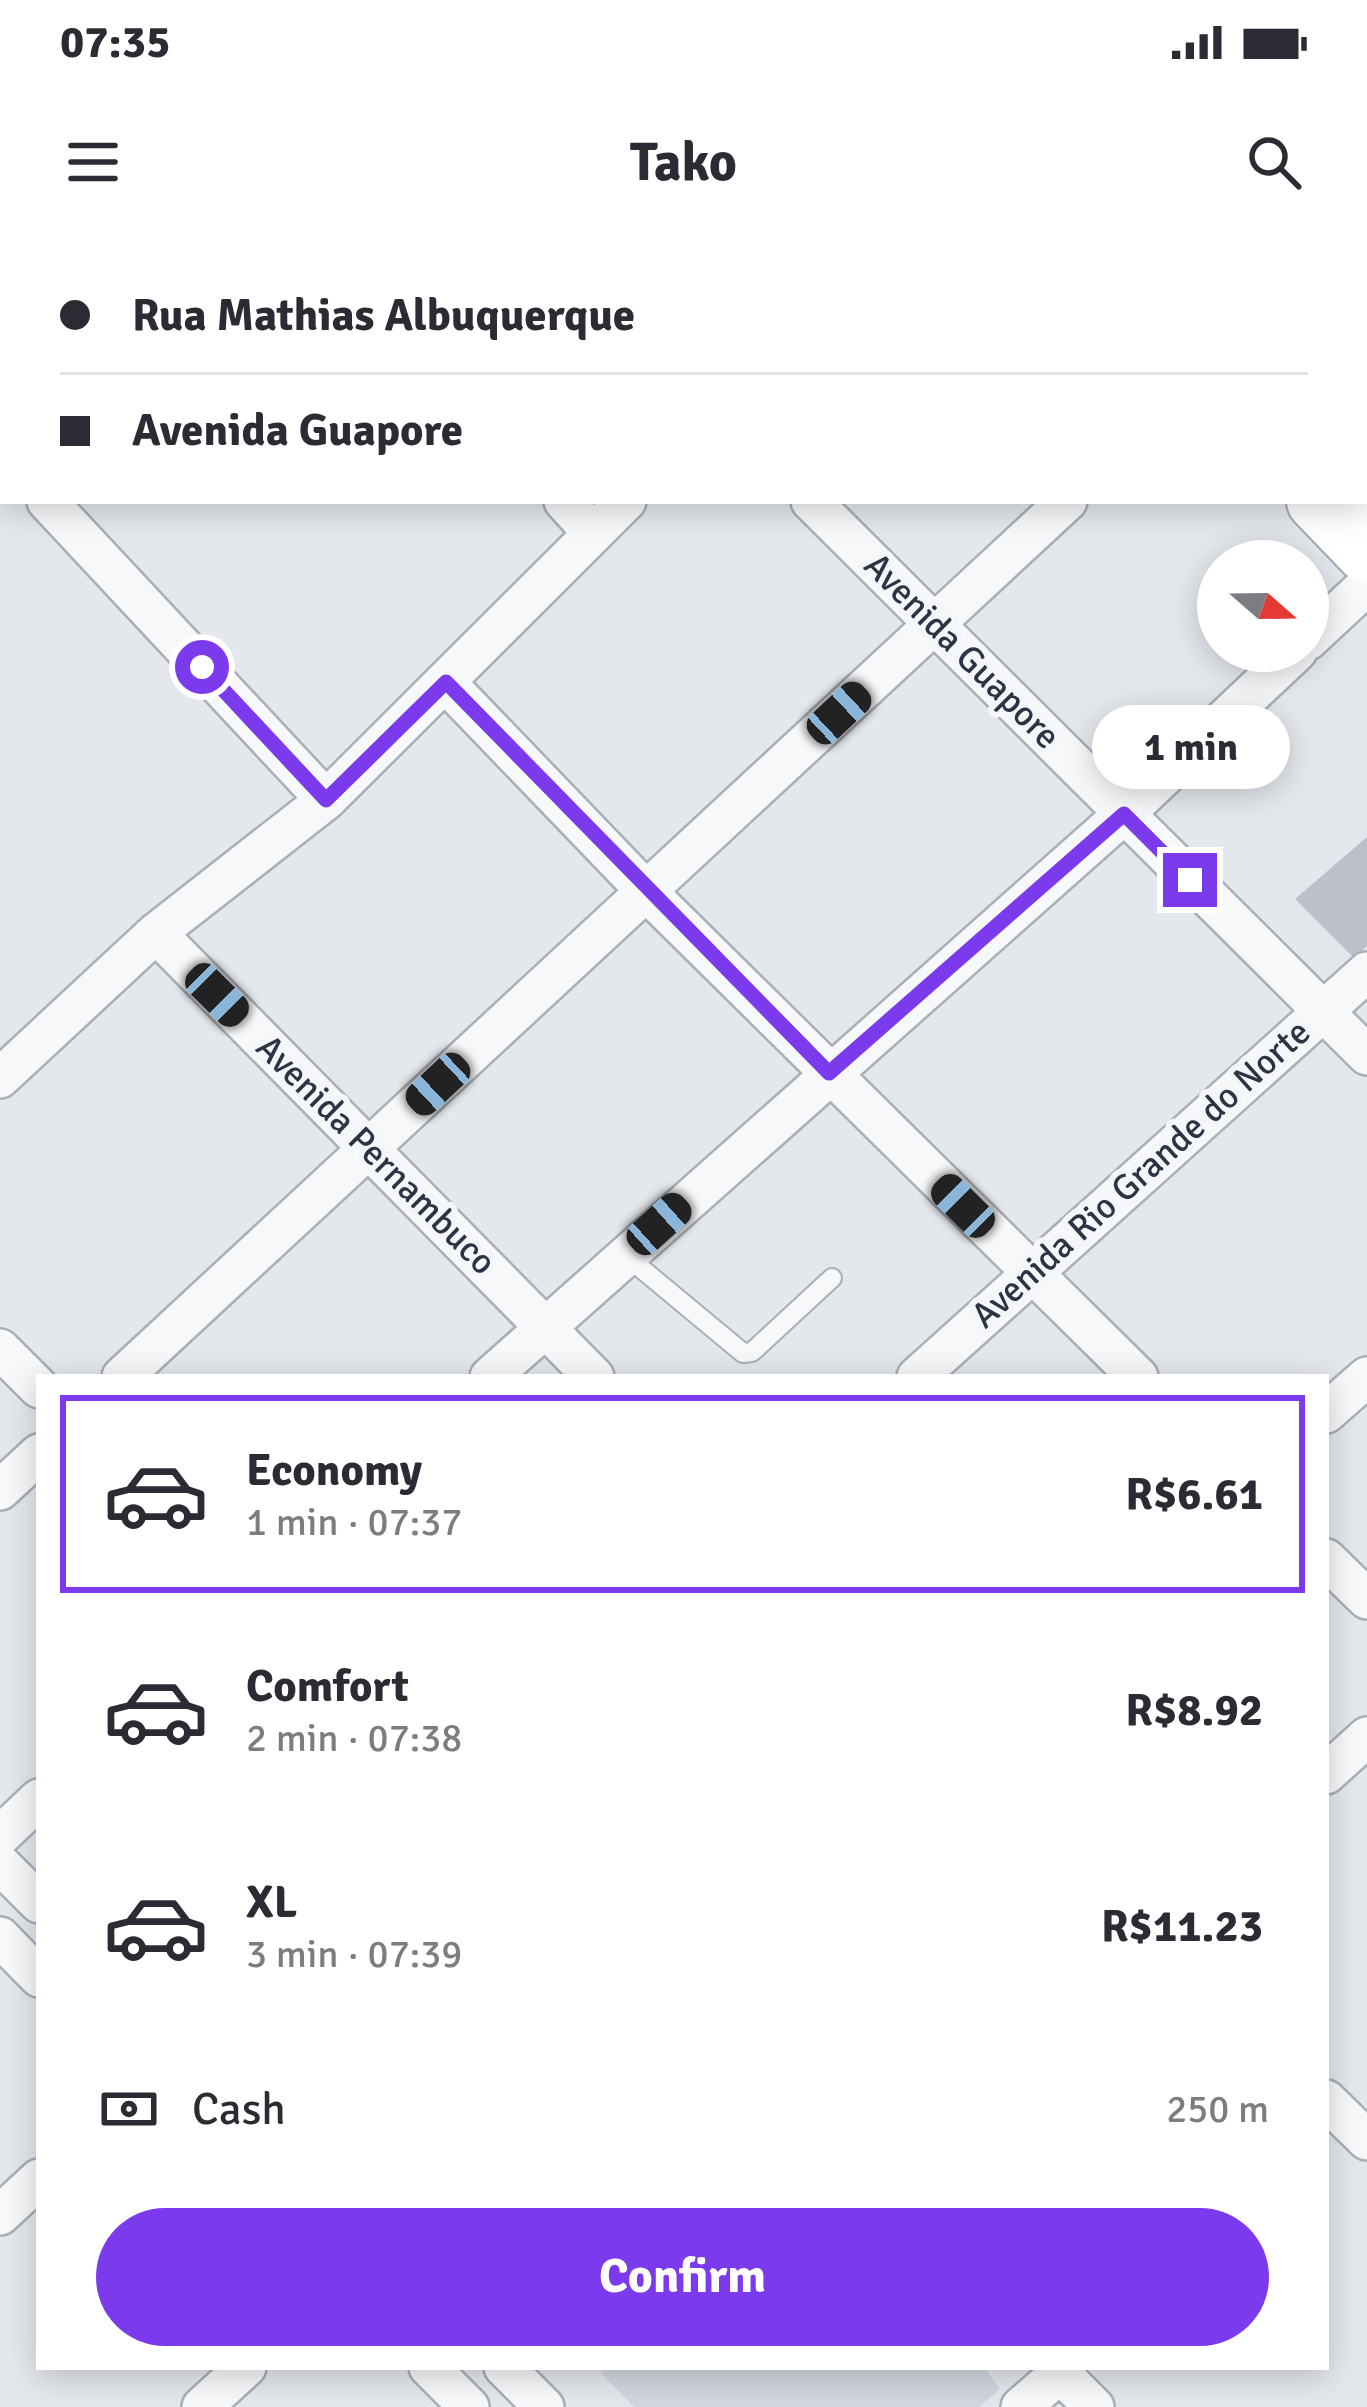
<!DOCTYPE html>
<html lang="en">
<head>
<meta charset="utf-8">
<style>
  body { margin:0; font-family:Signika,sans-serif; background:#f7f7f7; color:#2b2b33; height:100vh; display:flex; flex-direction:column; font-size:45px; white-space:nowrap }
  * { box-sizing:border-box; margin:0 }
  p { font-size:39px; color:#7c7c81 }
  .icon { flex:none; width:66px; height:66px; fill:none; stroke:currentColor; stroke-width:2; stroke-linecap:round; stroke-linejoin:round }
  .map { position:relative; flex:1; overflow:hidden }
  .sheet { position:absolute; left:36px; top:1134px; width:1293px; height:996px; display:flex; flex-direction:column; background:#fff; border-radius:0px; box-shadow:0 6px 30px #0003 }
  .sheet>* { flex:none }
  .top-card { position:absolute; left:0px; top:0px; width:1368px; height:264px; box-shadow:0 6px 30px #0003; display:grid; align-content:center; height:264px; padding:0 60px; background:#fff }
  .needle { width:78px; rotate:110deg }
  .buttons { position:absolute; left:1197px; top:300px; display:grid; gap:24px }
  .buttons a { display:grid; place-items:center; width:132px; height:132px; border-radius:50%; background:#fff; box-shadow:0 6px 30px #0003; font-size:60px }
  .end { position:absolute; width:54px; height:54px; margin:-27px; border:15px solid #7c3aed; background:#fff; box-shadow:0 0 0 6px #fff }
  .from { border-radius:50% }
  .bubble { position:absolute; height:84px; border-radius:42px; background:#fff; box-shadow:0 6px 30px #0003; font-size:39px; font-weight:700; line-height:84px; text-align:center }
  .car { position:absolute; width:36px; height:72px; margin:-36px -18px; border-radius:15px; box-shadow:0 0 9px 3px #0007; background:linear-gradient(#222 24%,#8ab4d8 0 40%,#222 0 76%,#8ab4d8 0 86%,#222 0) }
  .top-card b { display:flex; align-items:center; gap:42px; height:114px; font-size:45px }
  .top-card b+b { border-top:3px solid #e1e1e2 }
  .top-card i { width:30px; height:30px; background:#2b2b33 }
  ul { padding:21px 0 0; list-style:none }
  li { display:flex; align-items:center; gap:36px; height:198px; margin:0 24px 18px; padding:0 36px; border:6px solid transparent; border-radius:0px }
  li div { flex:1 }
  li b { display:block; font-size:45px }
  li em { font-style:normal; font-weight:700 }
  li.current { border-color:#7c3aed }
  li>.icon { width:108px; height:108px; stroke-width:1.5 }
  .pay { display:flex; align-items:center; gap:30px; height:132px; padding:0 60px; font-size:45px }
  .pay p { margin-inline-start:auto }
  .action { display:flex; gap:24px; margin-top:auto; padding:24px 60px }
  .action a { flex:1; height:138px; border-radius:72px; background:#7c3aed; color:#fff; font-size:48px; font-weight:700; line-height:138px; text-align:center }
  .status { display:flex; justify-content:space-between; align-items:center; height:84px; padding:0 60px; background:#fff; direction:ltr }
  .status svg { height:33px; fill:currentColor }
  header { display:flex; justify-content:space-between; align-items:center; height:156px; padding:0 60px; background:#fff; font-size:54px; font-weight:700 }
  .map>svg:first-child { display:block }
  .built { fill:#d2d6de }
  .building { fill:#bbc0ca }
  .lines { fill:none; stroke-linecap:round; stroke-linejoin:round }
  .lane-casing { stroke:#a9aeb7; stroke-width:22 }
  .street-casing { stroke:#a9aeb7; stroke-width:44 }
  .primary-casing { stroke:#a3abb8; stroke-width:64 }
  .path { stroke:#c2c5cb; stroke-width:6; stroke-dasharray:9 9; stroke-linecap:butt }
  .lane { stroke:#f7f8fa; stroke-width:18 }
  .street { stroke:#f7f8fa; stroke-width:39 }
  .primary { stroke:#fff; stroke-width:60 }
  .route { stroke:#7c3aed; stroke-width:15 }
  .labels { text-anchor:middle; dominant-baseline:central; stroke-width:12; stroke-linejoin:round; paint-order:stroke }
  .street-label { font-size:36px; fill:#2b3445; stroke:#f4f6f9 }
</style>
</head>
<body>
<div class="status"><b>07:35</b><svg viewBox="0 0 49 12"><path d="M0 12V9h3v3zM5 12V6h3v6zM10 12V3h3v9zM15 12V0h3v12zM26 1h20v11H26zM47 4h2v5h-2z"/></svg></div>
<header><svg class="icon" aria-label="menu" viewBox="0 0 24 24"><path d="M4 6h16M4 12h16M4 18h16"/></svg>Tako<svg class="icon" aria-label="search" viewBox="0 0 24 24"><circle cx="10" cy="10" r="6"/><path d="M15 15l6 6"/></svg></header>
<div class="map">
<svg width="1367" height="2167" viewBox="0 0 1367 2167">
  <rect width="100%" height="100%" fill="#e4e7ec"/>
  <path class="built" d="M608 2127H984L1000 2149 979 2167H634L601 2133Z"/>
  <path class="building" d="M1367 597V706L1354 718 1295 659Z"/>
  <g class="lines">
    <g class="lane-casing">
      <path id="lane" d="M1365 71H1367
        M625 1015 743 1113 752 1112 832 1038"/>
    </g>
    <g class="street-casing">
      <path id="street" d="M326 0 328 3
        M832 0 835 3
        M906 3 909 0
        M0 211 3 214
        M47 261 326 560
        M564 261 592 292
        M811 261 1367 815
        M1308 400 1367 345
        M446 443 646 651 1138 1137
        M156 693 594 1137
        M0 838 156 693 326 560 626 261
        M0 1109 39 1148
        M122 1137 1067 261
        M490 1137 1124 574 1297 411
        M917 1137 1367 732
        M1326 1173 1367 1137
        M0 1250 39 1214
        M1326 1319 1367 1359
        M1326 1534 1367 1497
        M0 1596 39 1559
        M0 1624 39 1663
        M0 1697 39 1737
        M1326 1860 1367 1900
        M0 1975 39 1939
        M429 2127 469 2167
        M504 2127 544 2167
        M1054 2127 1094 2167
        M202 2167 246 2127
        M1021 2167 1067 2127"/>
    </g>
    <g class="primary-casing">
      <path id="primary" d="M1054 0 1057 3
        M1123 0 1126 3
        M1365 241 1367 243
        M1317 261 1367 313"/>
    </g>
    <path class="path" d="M1220 0 1223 3
      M1365 148 1367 150"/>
    <use href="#lane" class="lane"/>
    <use href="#street" class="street"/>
    <use href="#primary" class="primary"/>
  </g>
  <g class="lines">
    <path class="route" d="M202 427 326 560 446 442 829 833 1124 574 1190 640"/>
  </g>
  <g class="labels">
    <g class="street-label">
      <text transform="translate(962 411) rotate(45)">Avenida Guapore</text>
      <text transform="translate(376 915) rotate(45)">Avenida Pernambuco</text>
      <text transform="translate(1141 934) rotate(-42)">Avenida Rio Grande do Norte</text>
    </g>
  </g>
</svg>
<div class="buttons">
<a><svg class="needle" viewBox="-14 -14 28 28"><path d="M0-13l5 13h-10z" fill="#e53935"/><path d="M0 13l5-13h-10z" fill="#7c7c81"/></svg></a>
</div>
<i class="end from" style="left:202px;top:427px"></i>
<i class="end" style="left:1190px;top:640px"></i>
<div class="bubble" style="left:1092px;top:465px;width:198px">1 min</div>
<i class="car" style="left:839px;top:473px;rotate:47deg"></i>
<i class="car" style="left:217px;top:755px;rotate:135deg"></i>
<i class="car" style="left:438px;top:844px;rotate:227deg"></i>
<i class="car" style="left:963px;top:966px;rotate:315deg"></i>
<i class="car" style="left:659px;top:984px;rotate:48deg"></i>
<div class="top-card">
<b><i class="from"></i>Rua Mathias Albuquerque</b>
<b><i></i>Avenida Guapore</b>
</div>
<section class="sheet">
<ul>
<li class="current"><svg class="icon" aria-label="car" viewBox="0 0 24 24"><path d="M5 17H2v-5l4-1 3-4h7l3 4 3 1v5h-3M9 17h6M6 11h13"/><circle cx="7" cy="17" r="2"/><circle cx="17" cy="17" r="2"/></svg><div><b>Economy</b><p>1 min · 07:37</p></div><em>R$6.61</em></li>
<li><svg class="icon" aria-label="car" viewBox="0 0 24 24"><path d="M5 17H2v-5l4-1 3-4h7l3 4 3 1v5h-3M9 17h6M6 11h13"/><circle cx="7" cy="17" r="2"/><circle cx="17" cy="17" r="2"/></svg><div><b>Comfort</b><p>2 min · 07:38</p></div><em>R$8.92</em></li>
<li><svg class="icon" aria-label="car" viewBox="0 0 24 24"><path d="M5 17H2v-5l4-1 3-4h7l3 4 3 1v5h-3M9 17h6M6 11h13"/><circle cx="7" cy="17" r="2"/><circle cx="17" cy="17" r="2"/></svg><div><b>XL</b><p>3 min · 07:39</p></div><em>R$11.23</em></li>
</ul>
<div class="pay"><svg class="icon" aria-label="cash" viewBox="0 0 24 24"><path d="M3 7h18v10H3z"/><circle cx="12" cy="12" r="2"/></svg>Cash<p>250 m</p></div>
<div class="action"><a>Confirm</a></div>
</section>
</div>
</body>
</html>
